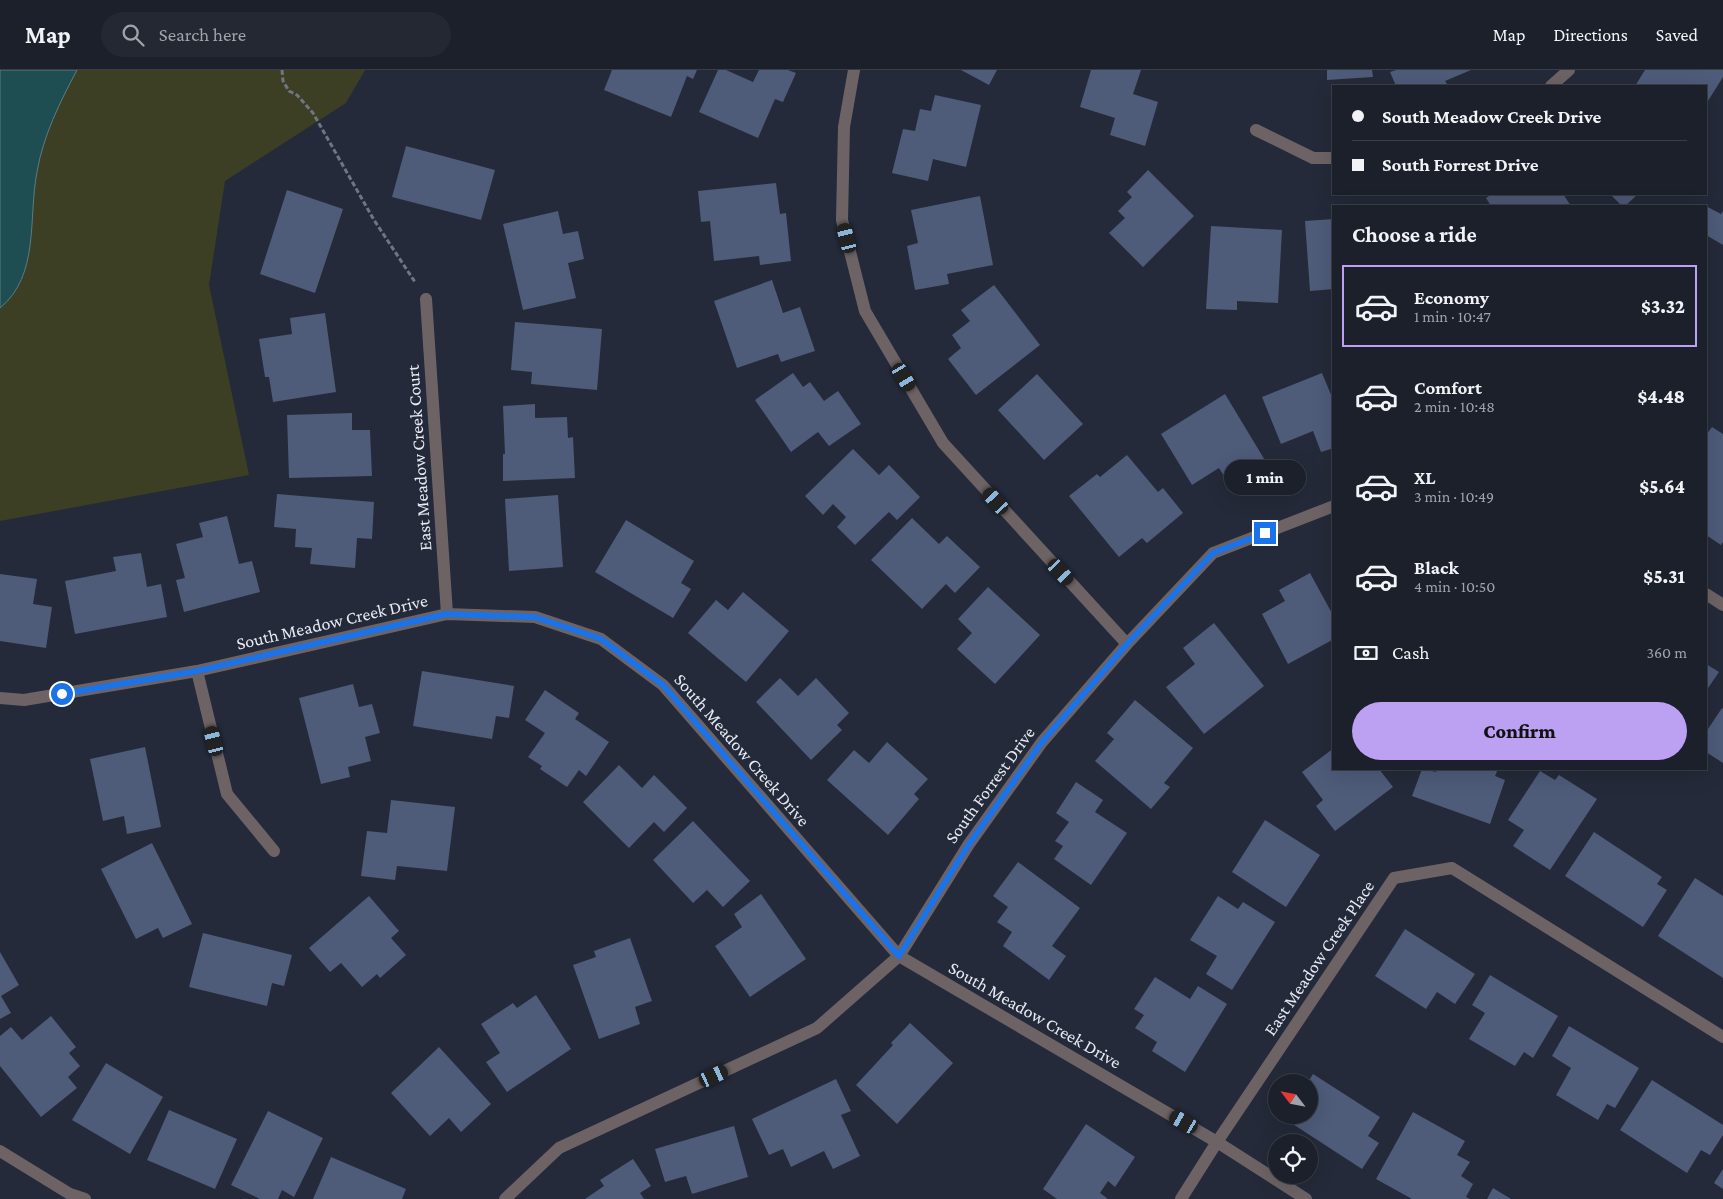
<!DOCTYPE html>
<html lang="en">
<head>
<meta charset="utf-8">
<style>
  body { margin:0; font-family:"Crimson Pro",serif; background:#242833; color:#f1f3f6; height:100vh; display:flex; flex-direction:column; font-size:19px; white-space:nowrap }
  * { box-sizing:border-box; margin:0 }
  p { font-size:16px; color:#a0a3a9 }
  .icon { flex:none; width:28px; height:28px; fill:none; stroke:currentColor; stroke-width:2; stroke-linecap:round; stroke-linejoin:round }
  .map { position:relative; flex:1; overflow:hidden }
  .panel { position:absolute; left:1332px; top:135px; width:375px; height:565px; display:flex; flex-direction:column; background:#1b202b; border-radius:0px; box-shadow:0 5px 20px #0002,0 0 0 1px #393e47 }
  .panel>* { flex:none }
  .hud { position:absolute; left:1332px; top:15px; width:375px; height:110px; border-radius:0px; box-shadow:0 5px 20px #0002,0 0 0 1px #393e47; display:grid; align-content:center; height:110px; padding:0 20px; background:#1b202b }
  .needle { width:32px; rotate:302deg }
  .buttons { position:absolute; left:1268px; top:1004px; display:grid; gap:10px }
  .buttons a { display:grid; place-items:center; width:50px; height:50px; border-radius:50%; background:#1b202b; box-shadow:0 5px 20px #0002,0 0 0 1px #393e47; font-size:25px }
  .end { position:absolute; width:22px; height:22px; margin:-11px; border:6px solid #1a73e8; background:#fff; box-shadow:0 0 0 2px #fff }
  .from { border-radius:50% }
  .bubble { position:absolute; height:35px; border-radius:18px; background:#1b202b; box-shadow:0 5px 20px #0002,0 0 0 1px #393e47; font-size:16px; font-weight:800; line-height:35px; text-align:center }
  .car { position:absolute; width:15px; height:30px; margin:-15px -8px; border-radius:6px; box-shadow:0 0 4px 1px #0007; background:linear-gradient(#222 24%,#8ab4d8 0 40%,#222 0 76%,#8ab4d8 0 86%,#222 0) }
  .hud b { display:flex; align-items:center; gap:18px; height:48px; font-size:19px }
  .hud b+b { border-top:1px solid #393e47 }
  .hud i { width:12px; height:12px; background:#f1f3f6 }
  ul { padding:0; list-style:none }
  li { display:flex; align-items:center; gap:15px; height:82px; margin:0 10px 8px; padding:0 10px; border:2px solid transparent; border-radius:0px }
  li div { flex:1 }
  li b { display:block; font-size:19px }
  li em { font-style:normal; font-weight:800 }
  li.current { border-color:#bca0f2 }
  li>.icon { width:45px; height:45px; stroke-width:1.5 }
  h2 { padding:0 20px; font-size:22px; line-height:60px }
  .pay { display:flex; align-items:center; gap:12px; height:55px; padding:0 20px; font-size:19px }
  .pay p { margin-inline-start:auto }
  .action { display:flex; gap:10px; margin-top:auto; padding:10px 20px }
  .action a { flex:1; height:58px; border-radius:30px; background:#bca0f2; color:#111; font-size:20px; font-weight:800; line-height:58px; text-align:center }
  header { display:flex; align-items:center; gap:30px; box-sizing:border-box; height:70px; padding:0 25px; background:#1b202b; border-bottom:1px solid #393e47 }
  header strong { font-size:24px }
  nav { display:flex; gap:28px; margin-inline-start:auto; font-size:18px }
  .search { width:350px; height:45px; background:#242833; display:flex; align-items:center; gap:12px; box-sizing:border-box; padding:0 18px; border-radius:28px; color:#a0a3a9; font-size:19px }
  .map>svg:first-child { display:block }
  .grass { fill:#3c3f23 }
  .water { fill:#1f4e52; stroke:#5a7d82 }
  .building { fill:#4e5b79 }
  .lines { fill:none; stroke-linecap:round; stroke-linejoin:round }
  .path { stroke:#707582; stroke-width:3; stroke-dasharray:5 2.5; stroke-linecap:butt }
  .street { stroke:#6d6365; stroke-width:12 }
  .route { stroke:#1a73e8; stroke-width:6 }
  .labels { text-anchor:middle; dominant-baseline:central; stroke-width:4.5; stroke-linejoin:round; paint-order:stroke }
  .street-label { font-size:18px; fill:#e5eaf3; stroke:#242a39 }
</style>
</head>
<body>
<header>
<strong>Map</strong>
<div class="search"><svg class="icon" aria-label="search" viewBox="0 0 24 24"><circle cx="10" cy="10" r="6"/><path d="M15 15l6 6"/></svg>Search here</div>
<nav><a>Map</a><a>Directions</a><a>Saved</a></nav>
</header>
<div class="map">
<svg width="1723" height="1129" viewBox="0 0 1723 1129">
  <rect width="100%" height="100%" fill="#242a39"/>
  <path class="grass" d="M0 0H365L346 33 225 111 209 215 249 405 0 451Z"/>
  <path class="water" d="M0 0H77C60 32 43 66 37 102 28 148 40 205 0 238Z"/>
  <path class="building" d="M612 0H697L693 9 687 6 671 47 604 20Z
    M718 0H726L753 12 759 0H788L796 3 783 32 775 29 758 68 699 42Z
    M961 0H997L989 15Z
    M1091 0H1141L1133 24 1158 32 1145 76 1110 65 1115 48 1080 37Z
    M1327 0H1372L1373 7 1327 10Z
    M1396 0H1471L1445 11 1447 14 1441 16H1396L1390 2Z
    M1645 0H1723V7L1706 34V16H1635Z
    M935 25 981 35 966 97 933 89 928 111 892 103 903 59 915 61 920 39 931 41Z
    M406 76 495 100 481 150 392 127Z
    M1148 100 1194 146 1143 197 1109 163 1125 148 1118 141 1132 127 1127 122Z
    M776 113 780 144 786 143 791 191 760 195 759 186 714 191 710 151 701 152 698 121Z
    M287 120 343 139 315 223 260 204Z
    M1492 124H1563L1571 136H1491L1486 128Z
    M1610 124H1638L1625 136H1622Z
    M980 126 993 195 947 204 949 214 915 220 907 176 918 173 911 140Z
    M1702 134 1721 144 1723 141V175L1706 165V136H1701Z
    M558 141 563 164 578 161 584 189 568 193 576 228 523 240 503 154Z
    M1334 149V219L1310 221 1305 151Z
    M1211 156 1282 160 1278 233 1237 231V240L1206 239Z
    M772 210 783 243 800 237 815 281 781 292 778 284 737 298 714 231Z
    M994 215 1040 275 976 325 948 289 961 278 952 265 970 251 961 240Z
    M325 243 336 322 273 332 269 307H265L259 269 292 264 290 248Z
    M515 252 602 259 597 320 531 314 532 302 511 300Z
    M793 303 803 317 810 312 824 331 838 321 861 354 829 376 818 362 791 382 755 330Z
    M1322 303 1334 332V378L1321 382 1313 361 1281 374 1262 327Z
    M1037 304 1083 354 1044 390 998 340Z
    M1225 324 1266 392 1229 414 1219 398 1192 415 1161 364Z
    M535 334V348L567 347 568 368 573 367 575 408 503 411V384H505L503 336Z
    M352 343V360H370L372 406 289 408 287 345Z
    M1712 357 1723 364V472L1721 475 1706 465 1708 443 1706 442V365Z
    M853 379 879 405 889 395 920 427 897 450 889 442 855 475 837 457 846 447 833 434 823 445 805 426Z
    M1127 385 1158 422 1163 418 1183 443 1147 473 1142 468 1119 487 1069 426 1097 404 1100 407Z
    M277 424 374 432 372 469 357 468 355 498 310 494 312 478 295 477 296 459 274 457Z
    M558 425 563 497 509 501 505 429Z
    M227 446 239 494 252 491 260 522 184 542 176 510 185 508 176 474 203 467 199 453Z
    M912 448 939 474 947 466 980 497 955 523 946 514 922 539 871 490Z
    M626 450 694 491 681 513 691 519 673 548 595 502Z
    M141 483 147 517 161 514 167 547 75 564 65 511 116 501 113 487Z
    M1310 503 1334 547V569L1288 594 1262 544 1285 531 1279 520Z
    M0 504 37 509 33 534 52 537 46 578 0 571Z
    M988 517 1040 565 995 614 957 579 972 563 958 549Z
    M743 522 789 561 746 612 688 563 716 530 728 540Z
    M1214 553 1264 616 1204 664 1166 617 1195 594 1183 578Z
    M1706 594 1719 602 1706 621Z
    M422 601 514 616 509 648 496 646 492 669 413 656Z
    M780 608 798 626 816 608 849 643 837 655 842 660 811 690 756 632Z
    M353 614 359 637 372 634 380 663 365 667 371 691 348 697 350 707 321 714 299 628Z
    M545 620 579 643 575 649 609 672 586 706 579 700 567 717 540 699 542 696 528 687 545 663 525 650Z
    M1135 630 1193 678 1164 713 1170 717 1151 739 1095 691 1114 669 1107 663Z
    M1722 638 1723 639V693L1706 682V662Z
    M887 672 928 709 914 724 919 729 888 765 827 710 854 680 869 693Z
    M145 677 161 757 127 764 124 746 103 751 90 689Z
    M1334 678V699H1379L1393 717 1335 761 1316 736 1323 730 1302 702Z
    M619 695 642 718 654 705 687 738 664 762 654 752 629 778 583 732Z
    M1422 699 1436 702 1437 699H1498L1495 706 1505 710 1490 754 1412 726Z
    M1540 701 1555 710 1559 705 1597 729 1550 800 1513 776 1524 760 1508 750Z
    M1076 712 1103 730 1095 742 1127 763 1091 815 1054 789 1063 776 1055 771 1069 752 1056 743Z
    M391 730 455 737 447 801 397 796 395 810 361 806 367 761 387 763Z
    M1265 750 1320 785 1286 837 1232 802Z
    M693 751 750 811 723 837 707 820 693 833 653 790Z
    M1594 762 1662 807 1657 814 1667 820 1643 857 1565 806Z
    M152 773 192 854 163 868 158 858 136 869 101 799Z
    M1018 792 1080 838 1052 876 1066 886 1049 910 1003 876 1012 862 997 852 1008 837 993 826Z
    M1695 808 1723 826V908L1658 866Z
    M761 824 806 889 750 927 715 876 742 857 734 844Z
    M369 826 399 861 391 868 406 885 380 908 377 904 362 917 341 893 330 902 309 878Z
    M1218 826 1238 839 1243 832 1275 852 1232 920 1206 904 1217 886 1190 870Z
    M1405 859 1475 904 1455 934 1437 922 1426 939 1375 906Z
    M203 863 292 885 284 916 272 913 267 936 189 917Z
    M630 868 652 931 635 937 640 954 599 969 573 895 596 887 594 881Z
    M0 882 19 915 1 926 11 943 0 949Z
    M1490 905 1558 946 1533 988 1524 982 1515 996 1469 969 1485 943 1472 935Z
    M1155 907 1190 929 1198 916 1227 934 1185 1002 1152 981 1157 972 1135 958 1144 945 1134 939Z
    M536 925 571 979 507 1022 486 992 500 983 481 954 513 933 517 938Z
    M51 946 76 977 69 983 80 996 68 1007 77 1018 41 1047 0 996V966L11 957 22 970Z
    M910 953 953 993 897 1054 856 1015 893 975 891 973Z
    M1569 956 1639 998 1615 1038 1607 1034 1598 1050 1556 1025 1571 998 1552 986Z
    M439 977 491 1034 461 1062 449 1048 430 1066 391 1023Z
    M106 993 163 1027 130 1084 72 1050Z
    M1313 1004 1380 1047 1368 1066 1379 1073 1362 1099 1285 1049 1287 1045H1309L1308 1012Z
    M836 1009 851 1041 841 1045 860 1086 833 1099 824 1081 791 1097 783 1079 769 1085 752 1049Z
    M1652 1010 1723 1055V1065L1710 1085 1701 1080 1687 1103 1620 1060Z
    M169 1040 237 1069 215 1119 147 1090Z
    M268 1041 323 1068 294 1127 282 1120 278 1129H260L231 1115Z
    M1413 1042 1465 1071 1457 1085 1470 1092 1461 1106 1473 1114 1466 1127 1470 1129H1412L1376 1109Z
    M1086 1054 1135 1087 1115 1117 1108 1111 1100 1123 1108 1129H1057L1043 1119Z
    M734 1056 748 1107 692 1124 686 1106 665 1112 655 1079Z
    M331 1087 406 1119 402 1129H313Z
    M633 1089 651 1116 640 1123 644 1129H585L604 1116 600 1110Z
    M1723 1099V1119L1714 1113Z
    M1493 1118 1511 1129H1487Z"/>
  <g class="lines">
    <path class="path" d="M282 0 283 11 289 21 297 25 313 43 374 150 415 212"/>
    <path class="street" d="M854 0 844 57 842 150 865 241 943 373 1127 574
      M1551 16 1569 0
      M1256 60 1313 88H1334
      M426 229 447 544
      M1706 524 1723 535
      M197 601 227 724 274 781
      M0 628 24 630 197 601 447 544 535 547 601 569 663 615 899 886 1217 1072 1306 1129
      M0 1081 70 1124 85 1129
      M505 1129 559 1078 817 958 899 886 969 774 1042 672 1127 574 1213 483 1334 436
      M1181 1129 1217 1072 1394 808 1452 798 1723 967"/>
  </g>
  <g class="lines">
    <path class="route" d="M62 624 197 601 446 544 535 547 601 569 663 615 899 886 969 774 1042 672 1127 574 1213 483 1265 463"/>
  </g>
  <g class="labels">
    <g class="street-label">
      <text transform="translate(419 388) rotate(-94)">East Meadow Creek Court</text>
      <text transform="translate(332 552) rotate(-13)">South Meadow Creek Drive</text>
      <text transform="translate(742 680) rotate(49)">South Meadow Creek Drive</text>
      <text transform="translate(990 715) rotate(-54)">South Forrest Drive</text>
      <text transform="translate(1319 888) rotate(-56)">East Meadow Creek Place</text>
      <text transform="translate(1035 945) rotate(30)">South Meadow Creek Drive</text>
    </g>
  </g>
</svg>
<div class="buttons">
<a><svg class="needle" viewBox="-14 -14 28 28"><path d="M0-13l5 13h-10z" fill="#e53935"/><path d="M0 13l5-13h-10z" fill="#a0a3a9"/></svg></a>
<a><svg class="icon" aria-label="locate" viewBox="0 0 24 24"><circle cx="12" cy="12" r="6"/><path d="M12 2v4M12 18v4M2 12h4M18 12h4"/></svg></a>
</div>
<i class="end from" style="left:62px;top:624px"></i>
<i class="end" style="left:1265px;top:463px"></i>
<div class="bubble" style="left:1224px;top:390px;width:82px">1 min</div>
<i class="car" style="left:847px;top:168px;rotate:346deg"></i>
<i class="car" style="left:904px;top:307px;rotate:149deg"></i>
<i class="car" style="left:996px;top:431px;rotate:318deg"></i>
<i class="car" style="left:1061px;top:502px;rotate:137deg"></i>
<i class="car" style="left:214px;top:671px;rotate:346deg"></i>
<i class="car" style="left:714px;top:1006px;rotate:65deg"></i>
<i class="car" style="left:1184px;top:1052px;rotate:300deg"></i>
<div class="hud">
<b><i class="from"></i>South Meadow Creek Drive</b>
<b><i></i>South Forrest Drive</b>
</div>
<section class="panel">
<h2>Choose a ride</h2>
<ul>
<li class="current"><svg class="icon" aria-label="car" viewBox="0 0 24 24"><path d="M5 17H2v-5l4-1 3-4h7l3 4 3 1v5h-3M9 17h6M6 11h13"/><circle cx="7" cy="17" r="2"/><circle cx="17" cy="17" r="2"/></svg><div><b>Economy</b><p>1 min · 10:47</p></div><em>$3.32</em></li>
<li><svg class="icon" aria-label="car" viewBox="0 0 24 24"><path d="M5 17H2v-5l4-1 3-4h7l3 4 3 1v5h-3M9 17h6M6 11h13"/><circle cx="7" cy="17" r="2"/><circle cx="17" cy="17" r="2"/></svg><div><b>Comfort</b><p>2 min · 10:48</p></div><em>$4.48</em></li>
<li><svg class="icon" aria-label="car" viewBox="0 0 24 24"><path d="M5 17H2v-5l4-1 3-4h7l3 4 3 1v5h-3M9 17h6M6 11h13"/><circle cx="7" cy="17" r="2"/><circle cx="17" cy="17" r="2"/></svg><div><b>XL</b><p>3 min · 10:49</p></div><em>$5.64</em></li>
<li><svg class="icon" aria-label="car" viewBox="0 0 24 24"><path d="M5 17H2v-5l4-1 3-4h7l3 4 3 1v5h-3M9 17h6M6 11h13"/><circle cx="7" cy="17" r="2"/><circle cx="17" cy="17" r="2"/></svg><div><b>Black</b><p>4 min · 10:50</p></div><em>$5.31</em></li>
</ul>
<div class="pay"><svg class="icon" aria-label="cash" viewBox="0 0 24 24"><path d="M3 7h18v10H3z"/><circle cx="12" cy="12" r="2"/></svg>Cash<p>360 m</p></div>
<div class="action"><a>Confirm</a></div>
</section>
</div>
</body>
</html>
